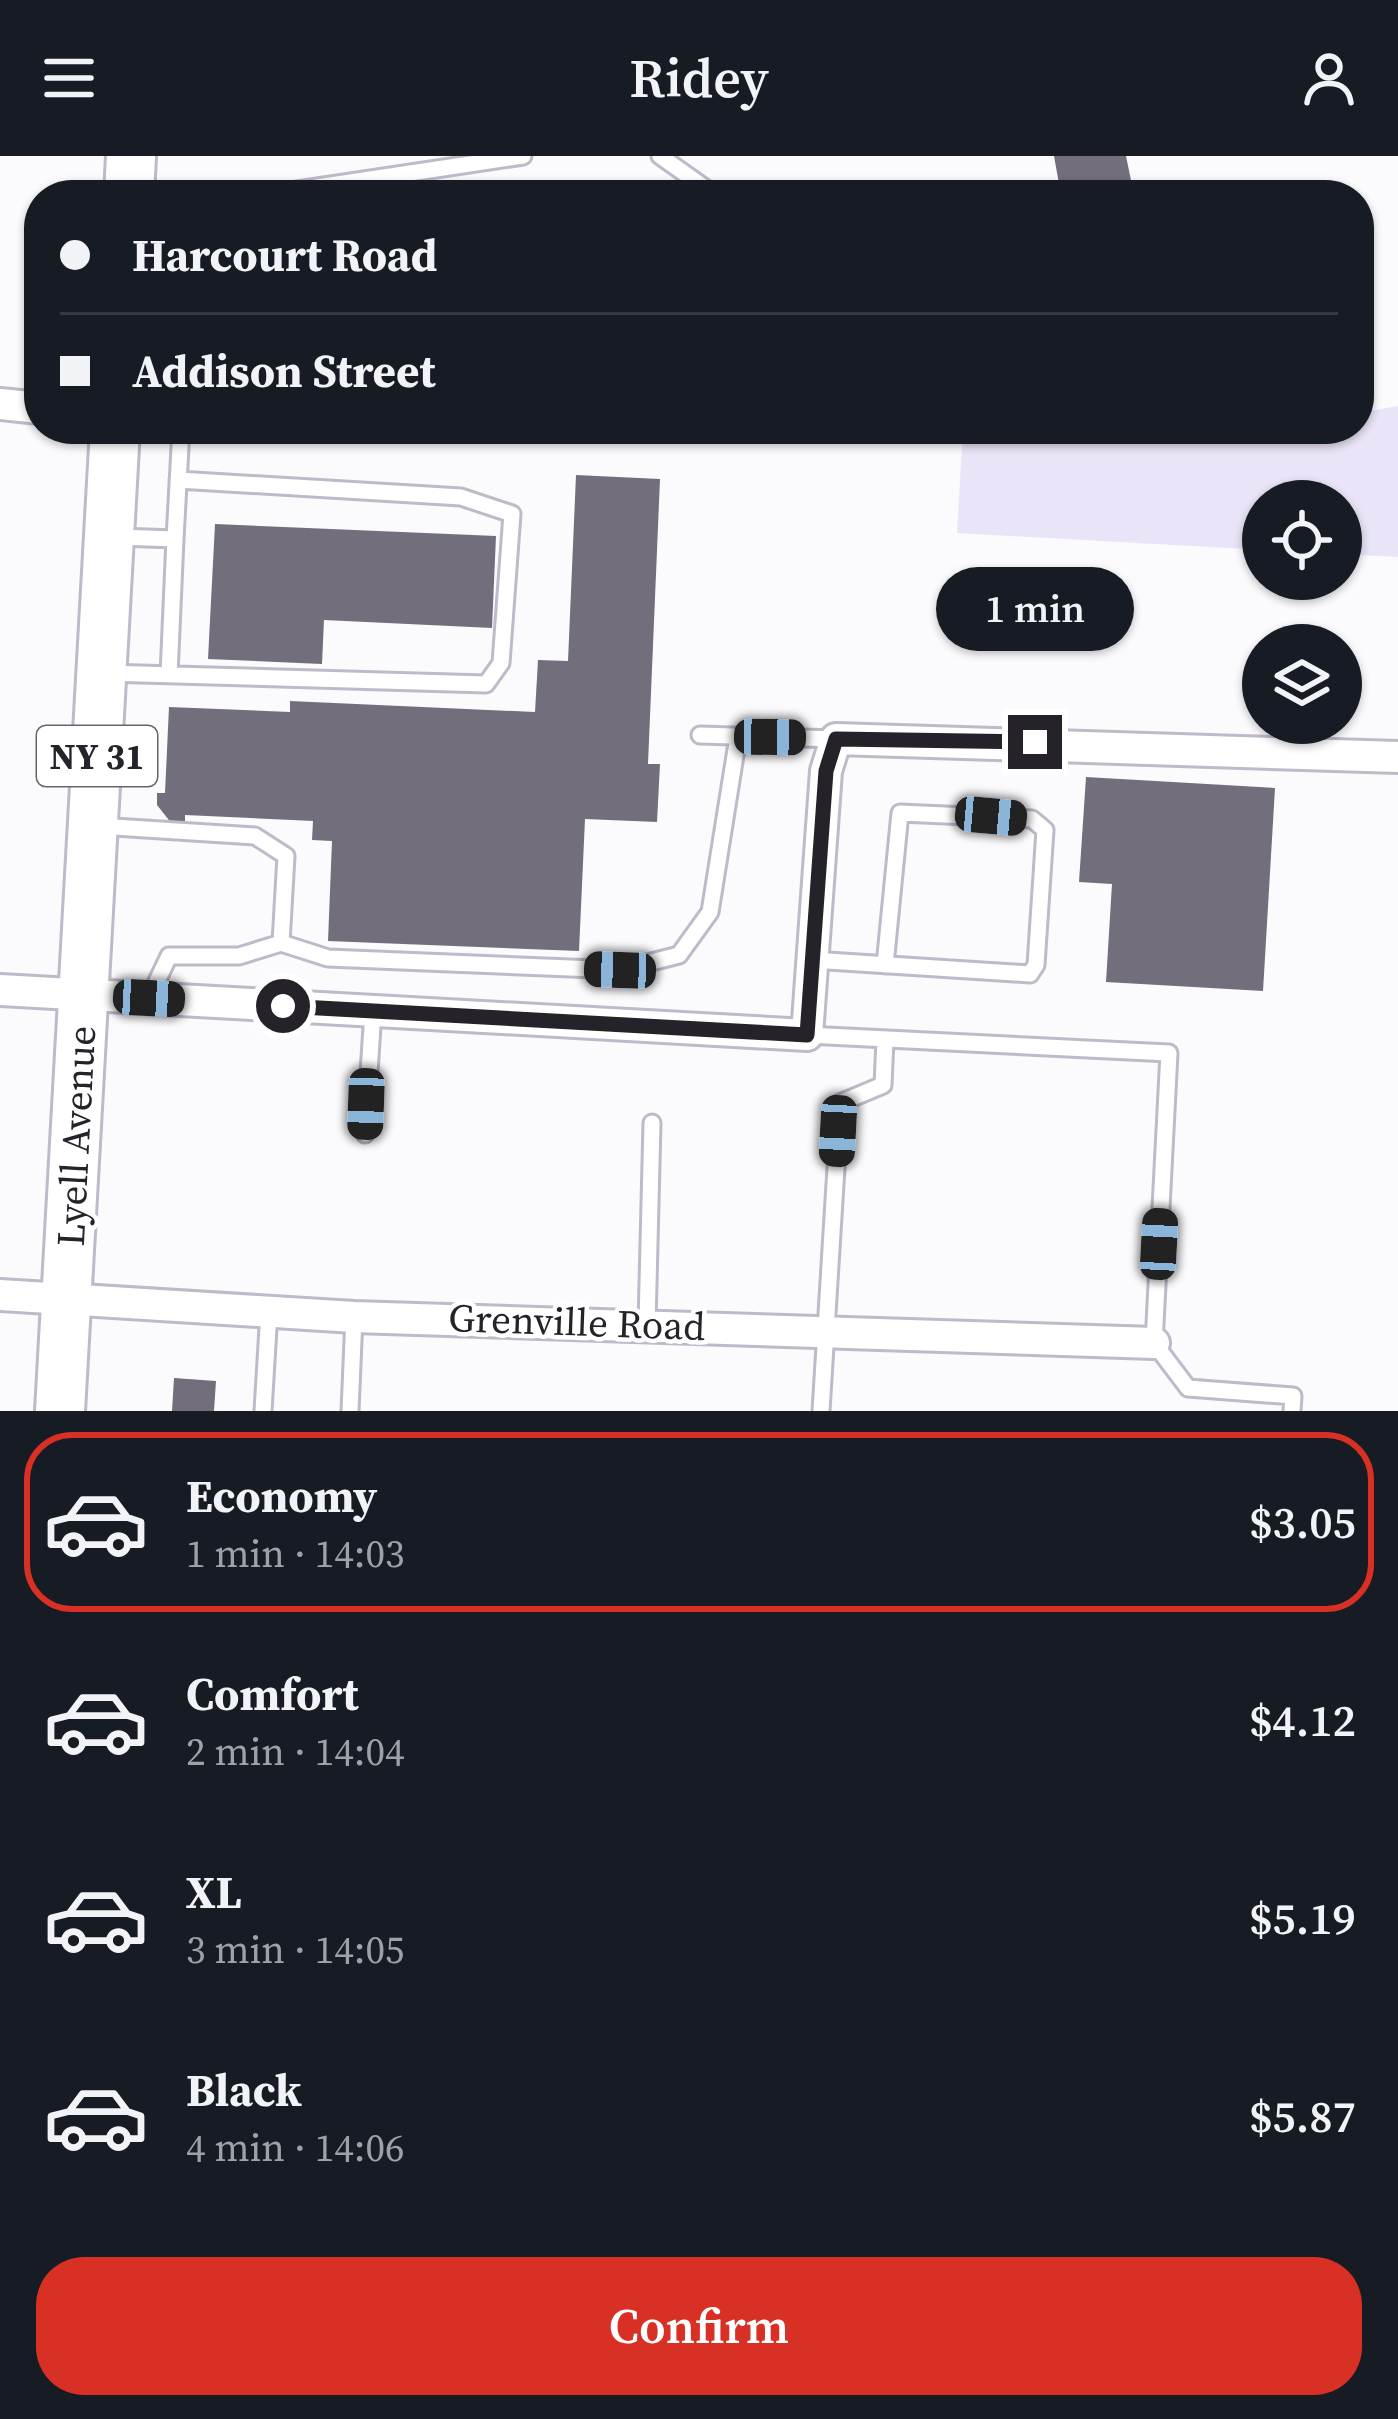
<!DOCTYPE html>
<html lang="en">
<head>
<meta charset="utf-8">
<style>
  body { margin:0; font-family:"Source Serif 4",serif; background:#20242c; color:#f1f3f6; height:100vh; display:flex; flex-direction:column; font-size:45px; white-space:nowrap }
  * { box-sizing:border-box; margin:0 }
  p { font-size:39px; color:#9ea1a6 }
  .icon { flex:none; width:66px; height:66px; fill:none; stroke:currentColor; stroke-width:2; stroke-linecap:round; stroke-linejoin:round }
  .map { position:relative; height:1255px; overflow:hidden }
  .side { display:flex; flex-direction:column; background:#171b24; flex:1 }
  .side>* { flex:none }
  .guide { position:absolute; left:24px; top:24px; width:1350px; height:264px; border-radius:48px; box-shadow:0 3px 9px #0004; display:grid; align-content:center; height:264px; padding:0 36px; background:#171b24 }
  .tools { position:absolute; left:1242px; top:324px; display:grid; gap:24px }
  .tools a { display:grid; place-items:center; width:120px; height:120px; border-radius:50%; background:#171b24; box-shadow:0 3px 9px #0004; font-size:60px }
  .end { position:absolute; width:54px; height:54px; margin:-27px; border:15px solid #252329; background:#fff; box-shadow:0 0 0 6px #fff }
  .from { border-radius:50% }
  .bubble { position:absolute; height:84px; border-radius:42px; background:#171b24; box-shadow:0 3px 9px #0004; font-size:39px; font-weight:600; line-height:84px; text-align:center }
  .car { position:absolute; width:36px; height:72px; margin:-36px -18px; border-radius:15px; box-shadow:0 0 9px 3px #0007; background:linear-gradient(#222 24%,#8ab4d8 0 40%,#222 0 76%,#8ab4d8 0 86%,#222 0) }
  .guide b { display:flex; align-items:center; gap:42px; height:114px; font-size:45px }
  .guide b+b { border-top:3px solid #363941 }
  .guide i { width:30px; height:30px; background:#f1f3f6 }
  ul { padding:21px 0 0; list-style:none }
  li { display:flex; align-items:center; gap:36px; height:180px; margin:0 24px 18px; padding:0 12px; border:6px solid transparent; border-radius:48px }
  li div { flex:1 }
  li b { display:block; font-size:45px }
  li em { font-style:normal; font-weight:600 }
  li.active { border-color:#d93025 }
  li>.icon { width:108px; height:108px; stroke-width:1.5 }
  .button { display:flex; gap:24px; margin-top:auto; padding:24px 36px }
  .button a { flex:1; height:138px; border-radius:48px; background:#d93025; color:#fff; font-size:48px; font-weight:600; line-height:138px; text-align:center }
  header { display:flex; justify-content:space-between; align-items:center; height:156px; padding:0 36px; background:#171b24; font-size:54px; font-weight:600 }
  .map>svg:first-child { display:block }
  .green { fill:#eae4f8 }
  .building { fill:#726e7c }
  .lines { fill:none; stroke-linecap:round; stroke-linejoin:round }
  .service-casing { stroke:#bfbac9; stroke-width:21 }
  .minor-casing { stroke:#bfbac9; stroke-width:36 }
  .primary-casing { stroke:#bfbac9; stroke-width:54 }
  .service { stroke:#fff; stroke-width:15 }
  .minor { stroke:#fff; stroke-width:30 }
  .primary { stroke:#fff; stroke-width:48 }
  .route { stroke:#252329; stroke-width:15 }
  .labels { text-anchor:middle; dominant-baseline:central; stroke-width:9; stroke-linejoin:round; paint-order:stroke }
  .shield { fill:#fff; stroke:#666569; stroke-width:3 }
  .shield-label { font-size:36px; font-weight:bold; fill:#252329 }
  .street-label { font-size:39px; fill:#252329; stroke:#fff }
</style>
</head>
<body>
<header><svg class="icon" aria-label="menu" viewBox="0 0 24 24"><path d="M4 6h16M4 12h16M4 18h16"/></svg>Ridey<svg class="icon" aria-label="person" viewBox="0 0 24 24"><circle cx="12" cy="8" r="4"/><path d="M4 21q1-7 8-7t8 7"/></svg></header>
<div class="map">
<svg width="1398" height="1255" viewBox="0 0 1398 1255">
  <rect width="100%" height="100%" fill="#fbfafd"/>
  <path class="green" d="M1398 250V401L1341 398V345H1263V394L957 377 963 273H1359V257Z"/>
  <path class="building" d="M1054 0H1126L1134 39H1061Z
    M576 319 660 323 648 608H660L657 666 585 663 579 795 328 785 332 685 312 684 313 665 185 659V668H172L157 649V637H165L169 551 290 556V545L535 556 538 504 568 505Z
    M215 368 496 380 492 472 324 464 322 508 208 503Z
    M1086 621 1275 632 1263 835 1106 826 1112 728 1079 726Z
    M174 1222 216 1225 214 1255H172Z"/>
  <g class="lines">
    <g class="service-casing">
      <path id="service" d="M660 0 715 39
        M264 39 523 0
        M118 381 175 383 181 273
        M105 517 486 528 501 507 512 358 461 341 178 324
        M169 519 175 383
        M700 579 836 583
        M98 670 255 680 286 700 281 787 239 800H169L149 842
        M281 787 328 802 620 814 679 799 710 756 738 581
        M812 804 1030 818 1036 809 1045 674 1032 663 900 657 885 809
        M807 879 1169 897 1154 1187 1188 1232 1293 1240 1292 1255
        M365 978 373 855
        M647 1168 652 967
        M263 1255 269 1155
        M350 1255 354 1161
        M821 1255 840 947 883 929 885 883"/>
    </g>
    <g class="minor-casing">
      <path id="minor" d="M0 248 39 252
        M0 834 807 879 826 615 836 583 1398 601
        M0 1139 354 1161 1154 1187"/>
    </g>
    <g class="primary-casing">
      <path id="primary" d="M129 39 131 0
        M60 1255 115 273"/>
    </g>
    <use href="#service" class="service"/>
    <use href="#minor" class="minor"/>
    <use href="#primary" class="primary"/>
  </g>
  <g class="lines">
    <path class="route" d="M283 850 807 879 826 615 836 583 1035 586"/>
  </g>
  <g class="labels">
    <rect class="shield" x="37" y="570" width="120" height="60" rx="9"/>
    <g class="shield-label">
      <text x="97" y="600">NY 31</text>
    </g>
    <g class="street-label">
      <text transform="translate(76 980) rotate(-87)">Lyell Avenue</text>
      <text transform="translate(577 1166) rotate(2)">Grenville Road</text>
    </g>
  </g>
</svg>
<div class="tools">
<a><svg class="icon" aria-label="locate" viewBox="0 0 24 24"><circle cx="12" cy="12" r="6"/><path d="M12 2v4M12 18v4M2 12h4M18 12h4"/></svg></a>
<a><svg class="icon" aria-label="layers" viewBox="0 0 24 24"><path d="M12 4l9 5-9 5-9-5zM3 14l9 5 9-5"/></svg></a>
</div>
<i class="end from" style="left:283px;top:850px"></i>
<i class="end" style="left:1035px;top:586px"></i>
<div class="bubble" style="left:936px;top:411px;width:198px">1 min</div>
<i class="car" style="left:770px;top:581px;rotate:91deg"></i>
<i class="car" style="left:991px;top:660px;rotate:95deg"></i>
<i class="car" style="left:620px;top:814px;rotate:272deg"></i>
<i class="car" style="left:149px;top:842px;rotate:93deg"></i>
<i class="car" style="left:366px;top:948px;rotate:182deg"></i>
<i class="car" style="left:838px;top:975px;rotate:183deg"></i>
<i class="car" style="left:1159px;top:1088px;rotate:3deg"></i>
<div class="guide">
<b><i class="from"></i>Harcourt Road</b>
<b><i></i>Addison Street</b>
</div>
</div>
<section class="side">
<ul>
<li class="active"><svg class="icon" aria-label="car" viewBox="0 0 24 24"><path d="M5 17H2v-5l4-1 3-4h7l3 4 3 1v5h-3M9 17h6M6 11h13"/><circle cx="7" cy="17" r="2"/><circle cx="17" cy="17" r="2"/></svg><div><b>Economy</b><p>1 min · 14:03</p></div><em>$3.05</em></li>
<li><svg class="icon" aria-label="car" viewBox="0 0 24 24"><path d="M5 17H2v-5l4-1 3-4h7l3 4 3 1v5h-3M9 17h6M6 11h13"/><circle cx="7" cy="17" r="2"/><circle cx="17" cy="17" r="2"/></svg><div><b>Comfort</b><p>2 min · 14:04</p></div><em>$4.12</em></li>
<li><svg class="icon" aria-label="car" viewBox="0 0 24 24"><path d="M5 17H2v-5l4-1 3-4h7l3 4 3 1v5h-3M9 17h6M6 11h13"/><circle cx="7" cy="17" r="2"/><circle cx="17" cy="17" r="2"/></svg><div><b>XL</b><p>3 min · 14:05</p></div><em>$5.19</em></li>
<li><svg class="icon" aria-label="car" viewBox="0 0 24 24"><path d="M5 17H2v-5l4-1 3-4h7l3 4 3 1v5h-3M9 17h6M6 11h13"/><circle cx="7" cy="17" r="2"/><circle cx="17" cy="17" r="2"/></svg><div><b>Black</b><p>4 min · 14:06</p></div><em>$5.87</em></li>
</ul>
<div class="button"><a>Confirm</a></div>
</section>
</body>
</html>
